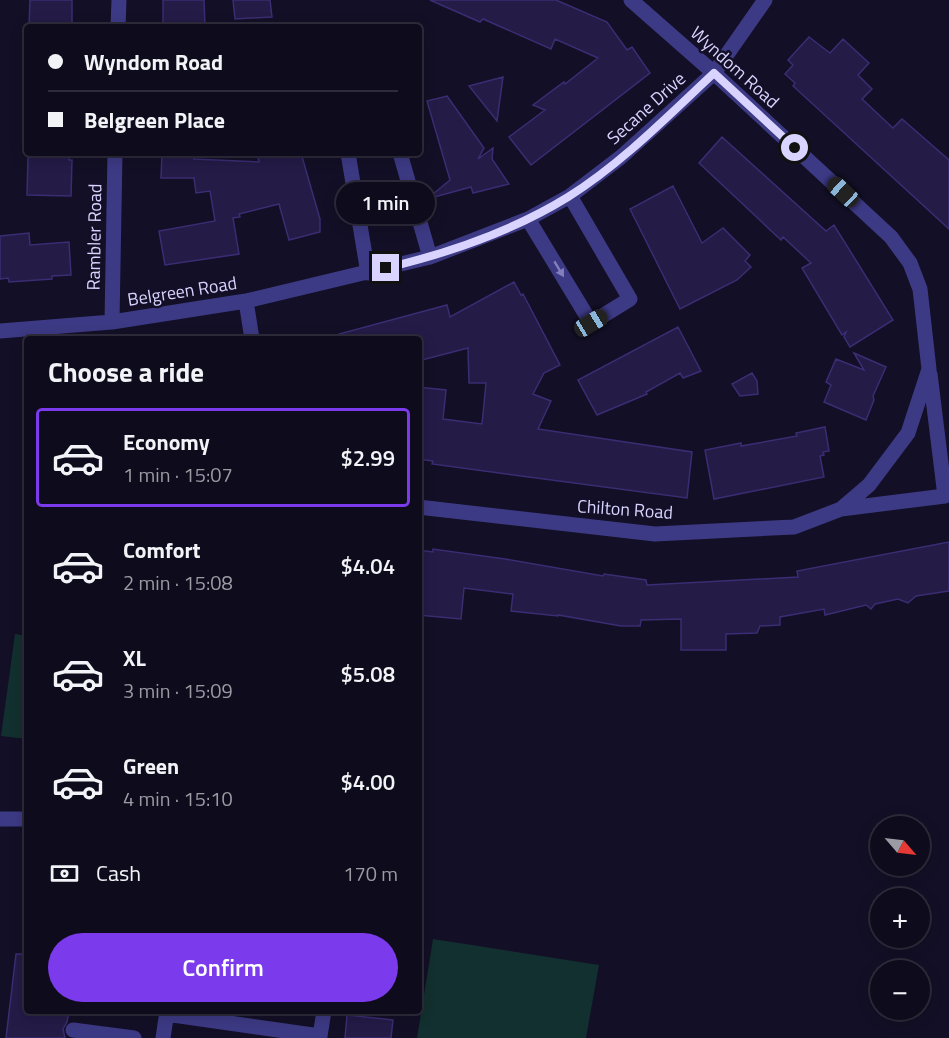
<!DOCTYPE html>
<html lang="en">
<head>
<meta charset="utf-8">
<style>
  body { margin:0; font-family:"Titillium Web",sans-serif; background:#171425; color:#f1f3f6; height:100vh; display:flex; flex-direction:column; font-size:22px; white-space:nowrap }
  * { box-sizing:border-box; margin:0 }
  p { font-size:20px; color:#9b9ba3 }
  .icon { flex:none; width:33px; height:33px; fill:none; stroke:currentColor; stroke-width:2; stroke-linecap:round; stroke-linejoin:round }
  .map { position:relative; flex:1; overflow:hidden }
  .side { position:absolute; left:24px; top:336px; width:398px; height:678px; display:flex; flex-direction:column; background:#0e0b1c; border-radius:6px; box-shadow:0 3px 15px #0003,0 0 0 2px #2e2b3b }
  .side>* { flex:none }
  .banner { position:absolute; left:24px; top:24px; width:398px; height:132px; border-radius:6px; box-shadow:0 3px 15px #0003,0 0 0 2px #2e2b3b; display:grid; align-content:center; height:132px; padding:0 24px; background:#0e0b1c }
  .needle { width:39px; rotate:118deg }
  .fabs { position:absolute; left:870px; top:816px; display:grid; gap:12px }
  .fabs a { display:grid; place-items:center; width:60px; height:60px; border-radius:50%; background:#0e0b1c; box-shadow:0 3px 15px #0003,0 0 0 2px #2e2b3b; font-size:30px }
  .end { position:absolute; width:27px; height:27px; margin:-14px; border:8px solid #d9d4ff; background:#111; box-shadow:0 0 0 3px #111 }
  .from { border-radius:50% }
  .bubble { position:absolute; height:42px; border-radius:21px; background:#0e0b1c; box-shadow:0 3px 15px #0003,0 0 0 2px #2e2b3b; font-size:20px; font-weight:600; line-height:42px; text-align:center }
  .car { position:absolute; width:18px; height:36px; margin:-18px -9px; border-radius:8px; box-shadow:0 0 4px 2px #0007; background:linear-gradient(#222 24%,#8ab4d8 0 40%,#222 0 76%,#8ab4d8 0 86%,#222 0) }
  .banner b { display:flex; align-items:center; gap:21px; height:57px; font-size:22px }
  .banner b+b { border-top:2px solid #2e2b3b }
  .banner i { width:15px; height:15px; background:#f1f3f6 }
  ul { padding:0; list-style:none }
  li { display:flex; align-items:center; gap:18px; height:99px; margin:0 12px 9px; padding:0 12px; border:3px solid transparent; border-radius:6px }
  li div { flex:1 }
  li b { display:block; font-size:22px }
  li em { font-style:normal; font-weight:600 }
  li.on { border-color:#7c3aed }
  li>.icon { width:54px; height:54px; stroke-width:1.5 }
  h2 { padding:0 24px; font-size:27px; line-height:72px }
  .pay { display:flex; align-items:center; gap:15px; height:66px; padding:0 24px; font-size:22px }
  .pay p { margin-inline-start:auto }
  .primary-button { display:flex; gap:12px; margin-top:auto; padding:12px 24px }
  .primary-button a { flex:1; height:69px; border-radius:36px; background:#7c3aed; color:#fff; font-size:24px; font-weight:600; line-height:69px; text-align:center }
  .map>svg:first-child { display:block }
  .green { fill:#12302f }
  .building { fill:#241b47; stroke:#3b2d73; stroke-width:1.5 }
  .lines { fill:none; stroke-linecap:round; stroke-linejoin:round }
  .minor { stroke:#3d3a85; stroke-width:15 }
  .oneway { fill:#837fbc }
  .route { stroke:#d9d4ff; stroke-width:8 }
  .labels { text-anchor:middle; dominant-baseline:central; stroke-width:5; stroke-linejoin:round; paint-order:stroke }
  .street-label { font-size:18px; fill:#d9d4ff; stroke:#130f26 }
</style>
</head>
<body>
<div class="map">
<svg width="949" height="1038" viewBox="0 0 949 1038">
  <rect width="100%" height="100%" fill="#130f26"/>
  <path class="green" d="M15 634 27 636V739L1 736Z
    M433 939 599 965 586 1038H417Z"/>
  <path class="building" d="M30 0H72V27H29Z
    M163 0H204L205 27H163Z
    M233 0H270L272 17 235 19Z
    M430 0H556L607 22 627 50 632 47 650 73 531 165 509 137 545 110 533 105 564 82 565 84 598 58 555 39 551 49 483 19 480 22Z
    M809 37 830 53 843 39 869 63 858 75 872 89 862 99 893 128 902 119 949 160V229L793 86 795 83 785 74 793 65 788 60Z
    M503 77 497 121 469 86Z
    M447 96 484 148 478 159 493 148 492 159 509 184 473 193 471 187 427 199 450 180 427 101Z
    M722 137 826 231 834 225 893 320 850 347 844 337 846 332 842 335 802 268 811 263 783 237 781 240 699 163Z
    M30 153H70L69 160H72L71 196 27 195 28 157H30Z
    M162 153H194V159L259 162 257 153H301L320 219V232L289 240 279 204 239 214 240 217 233 218 239 254 165 265 159 231 215 221 210 191 196 193 194 178H161Z
    M673 186 702 243 723 228 750 255 745 261 751 267 737 280 680 309 630 209Z
    M29 233 30 245 69 242 71 275 52 276V279L9 282 8 278 0 279V236Z
    M514 282 521 295 523 294 560 365 544 373 533 394 551 401 538 429 692 452 687 498 432 464 433 461 418 459V387L446 390 443 419 482 424 486 383H469L468 348 418 361V339H339V334L447 305 450 317Z
    M678 327 701 371 683 378 680 373 646 392 647 394 597 415 578 380Z
    M854 353 886 367 873 396 874 400 866 420 824 402 831 385 826 382 836 359 864 370Z
    M752 373 757 381 758 394 740 396 732 384Z
    M825 427 829 451 823 452 824 455 820 456 824 477 714 499 705 450 741 443V446L797 436 796 433Z
    M949 542V591L916 596 908 603 898 599 875 604 871 609 866 605 825 615 824 609 780 617V625L760 626 757 633 726 634V650H681V619L641 620 640 626H621L558 615V616L511 611 513 594 464 588 461 619 418 615V550L433 552V549L505 559 603 576 604 574 646 580 647 585 798 577 797 571Z
    M16 954H27V1011H69L67 1022 63 1029 65 1038H6Z
    M347 1015 393 1020 391 1038H345Z"/>
  <g class="lines">
    <path class="minor" d="M118 27 119 0
      M348 153 368 273
      M400 153 430 257
      M528 219 591 323 630 299 570 196
      M246 301 252 339
      M112 322 115 153
      M0 331 112 322 246 301 430 257 528 219 570 196 621 157 714 73 765 0
      M418 507 655 534 794 527 841 509 869 485 908 433 929 369 920 289 910 263 891 237 714 73 631 0
      M841 509 945 496 930 374
      M0 819H27
      M166 1014 320 1036 324 1011
      M73 1030 134 1038
      M163 1038 167 1011"/>
  </g>
  <defs><path id="oneway-solid" d="M-6-.8H1V-3.2L6.5 0L1 3.2V.8H-6Z" transform="scale(1.5)"/></defs>
  <use class="oneway" href="#oneway-solid" transform="translate(559 269) rotate(59)"/>
  <g class="lines">
    <path class="route" d="M386 268C449 253 513 231 568 197 622 163 668 116 714 73L795 148"/>
  </g>
  <g class="labels">
    <g class="street-label">
      <text transform="translate(735 67) rotate(42)">Wyndom Road</text>
      <text transform="translate(646 108) rotate(-42)">Secane Drive</text>
      <text transform="translate(94 237) rotate(-89)">Rambler Road</text>
      <text transform="translate(182 291) rotate(-9)">Belgreen Road</text>
      <text transform="translate(625 509) rotate(4)">Chilton Road</text>
    </g>
  </g>
</svg>
<div class="fabs">
<a><svg class="needle" viewBox="-14 -14 28 28"><path d="M0-13l5 13h-10z" fill="#e53935"/><path d="M0 13l5-13h-10z" fill="#9b9ba3"/></svg></a>
<a>+</a>
<a>−</a>
</div>
<i class="end from" style="left:795px;top:148px"></i>
<i class="end" style="left:386px;top:268px"></i>
<div class="bubble" style="left:336px;top:182px;width:99px">1 min</div>
<i class="car" style="left:843px;top:192px;rotate:313deg"></i>
<i class="car" style="left:591px;top:323px;rotate:59deg"></i>
<div class="banner">
<b><i class="from"></i>Wyndom Road</b>
<b><i></i>Belgreen Place</b>
</div>
<section class="side">
<h2>Choose a ride</h2>
<ul>
<li class="on"><svg class="icon" aria-label="car" viewBox="0 0 24 24"><path d="M5 17H2v-5l4-1 3-4h7l3 4 3 1v5h-3M9 17h6M6 11h13"/><circle cx="7" cy="17" r="2"/><circle cx="17" cy="17" r="2"/></svg><div><b>Economy</b><p>1 min · 15:07</p></div><em>$2.99</em></li>
<li><svg class="icon" aria-label="car" viewBox="0 0 24 24"><path d="M5 17H2v-5l4-1 3-4h7l3 4 3 1v5h-3M9 17h6M6 11h13"/><circle cx="7" cy="17" r="2"/><circle cx="17" cy="17" r="2"/></svg><div><b>Comfort</b><p>2 min · 15:08</p></div><em>$4.04</em></li>
<li><svg class="icon" aria-label="car" viewBox="0 0 24 24"><path d="M5 17H2v-5l4-1 3-4h7l3 4 3 1v5h-3M9 17h6M6 11h13"/><circle cx="7" cy="17" r="2"/><circle cx="17" cy="17" r="2"/></svg><div><b>XL</b><p>3 min · 15:09</p></div><em>$5.08</em></li>
<li><svg class="icon" aria-label="car" viewBox="0 0 24 24"><path d="M5 17H2v-5l4-1 3-4h7l3 4 3 1v5h-3M9 17h6M6 11h13"/><circle cx="7" cy="17" r="2"/><circle cx="17" cy="17" r="2"/></svg><div><b>Green</b><p>4 min · 15:10</p></div><em>$4.00</em></li>
</ul>
<div class="pay"><svg class="icon" aria-label="cash" viewBox="0 0 24 24"><path d="M3 7h18v10H3z"/><circle cx="12" cy="12" r="2"/></svg>Cash<p>170 m</p></div>
<div class="primary-button"><a>Confirm</a></div>
</section>
</div>
</body>
</html>
